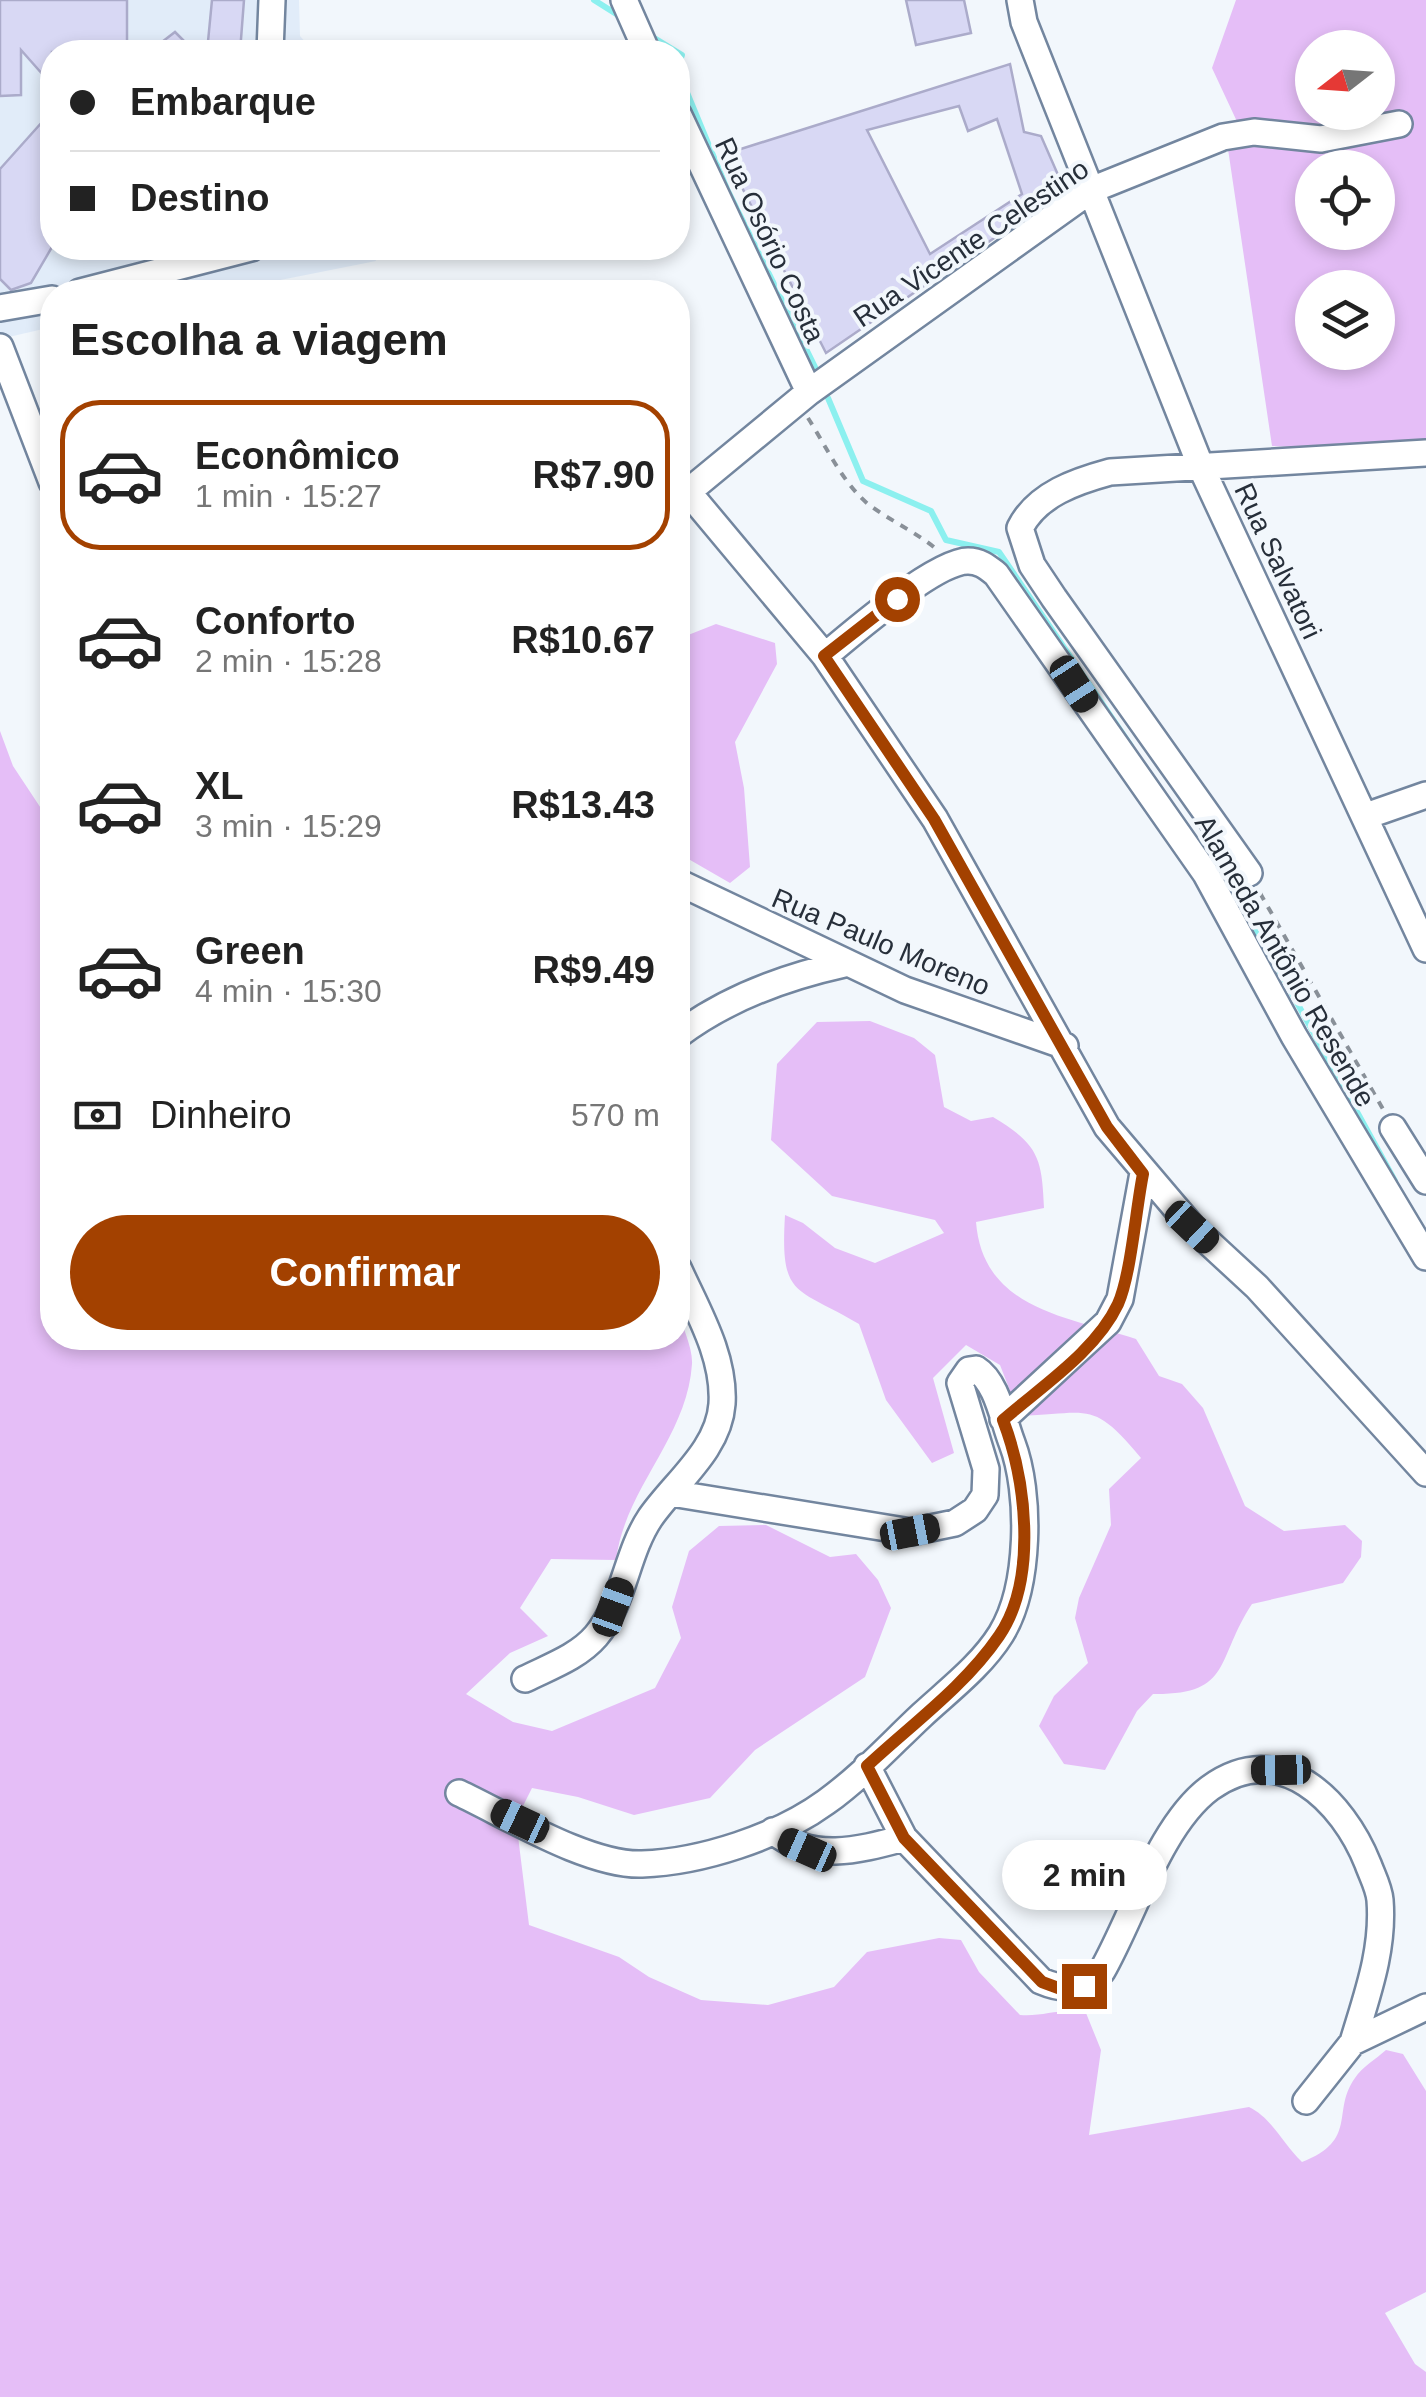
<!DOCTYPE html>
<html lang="pt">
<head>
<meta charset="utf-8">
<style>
  body { margin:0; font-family:Helvetica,sans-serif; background:#f2f2f2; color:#222; height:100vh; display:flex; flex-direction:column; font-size:38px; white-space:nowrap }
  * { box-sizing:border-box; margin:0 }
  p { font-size:32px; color:#767676 }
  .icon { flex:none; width:55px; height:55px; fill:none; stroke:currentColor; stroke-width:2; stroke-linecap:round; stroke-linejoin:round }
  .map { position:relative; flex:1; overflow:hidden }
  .panel { position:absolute; left:40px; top:280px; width:650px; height:1070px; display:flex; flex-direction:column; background:#fff; border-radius:40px; box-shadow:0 5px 15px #0003 }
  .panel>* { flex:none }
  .hud { position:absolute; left:40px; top:40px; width:650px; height:220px; border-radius:40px; box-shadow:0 5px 15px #0003; display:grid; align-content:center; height:220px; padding:0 30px; background:#fff }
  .needle { width:65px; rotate:253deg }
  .controls { position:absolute; left:1295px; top:30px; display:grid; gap:20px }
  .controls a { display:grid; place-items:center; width:100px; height:100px; border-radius:50%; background:#fff; box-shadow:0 5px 15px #0003; font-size:50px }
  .end { position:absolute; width:45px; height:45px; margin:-22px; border:12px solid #a34100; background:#fff; box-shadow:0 0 0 5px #fff }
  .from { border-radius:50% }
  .bubble { position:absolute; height:70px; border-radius:35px; background:#fff; box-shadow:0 5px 15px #0003; font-size:32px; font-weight:600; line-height:70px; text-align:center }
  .car { position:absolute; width:30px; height:60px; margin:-30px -15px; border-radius:12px; box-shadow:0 0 8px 2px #0007; background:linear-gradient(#222 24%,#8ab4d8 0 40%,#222 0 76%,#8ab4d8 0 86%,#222 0) }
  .hud b { display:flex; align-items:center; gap:35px; height:95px; font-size:38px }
  .hud b+b { border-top:2px solid #e0e0e0 }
  .hud i { width:25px; height:25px; background:#222 }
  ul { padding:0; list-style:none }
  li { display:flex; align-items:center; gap:30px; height:150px; margin:0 20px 15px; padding:0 10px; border:5px solid transparent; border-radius:40px }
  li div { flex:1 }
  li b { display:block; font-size:38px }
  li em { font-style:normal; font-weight:600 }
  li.selected { border-color:#a34100 }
  li>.icon { width:90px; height:90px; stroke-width:1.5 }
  h2 { padding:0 30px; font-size:45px; line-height:120px }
  .pay { display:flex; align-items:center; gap:25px; height:110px; padding:0 30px; font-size:38px }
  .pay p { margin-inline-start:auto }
  .button { display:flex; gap:20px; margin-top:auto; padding:20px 30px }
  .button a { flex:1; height:115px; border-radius:60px; background:#a34100; color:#fff; font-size:40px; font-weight:600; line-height:115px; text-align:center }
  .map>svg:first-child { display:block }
  .built { fill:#e1ecf9 }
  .green { fill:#e5bef7; fill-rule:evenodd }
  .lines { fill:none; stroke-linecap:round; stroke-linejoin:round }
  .stream { stroke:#8cf0ef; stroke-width:6 }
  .building { fill:#d8d8f4; stroke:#ababca; stroke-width:2.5; fill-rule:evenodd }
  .minor-casing { stroke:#73869f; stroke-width:30 }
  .path { stroke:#899098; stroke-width:4; stroke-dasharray:8 8; stroke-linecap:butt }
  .minor { stroke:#fff; stroke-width:25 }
  .route { stroke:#a34100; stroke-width:12 }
  .labels { text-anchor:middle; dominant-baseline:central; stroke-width:8; stroke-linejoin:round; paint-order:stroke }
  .street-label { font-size:28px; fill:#272f3a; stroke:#f2f7fc }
</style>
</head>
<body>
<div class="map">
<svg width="1426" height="2397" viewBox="0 0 1426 2397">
  <rect width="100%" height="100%" fill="#f2f7fc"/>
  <path class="built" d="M0 0H299L300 36 314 52H52V248H372L376 261 220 292H52V327L0 339Z"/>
  <path class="green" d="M1236 0H1426V445L1374 451 1272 446 1228 149 1247 143 1212 68ZM1312 48H1378V112H1312ZM1312 168H1378V232H1312ZM1312 288H1378V352H1312Z
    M716 624 775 643 777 664 735 742 744 788 750 867 730 883 678 853V639Z
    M0 731 13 766 52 825V1338H678V1311C682 1326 693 1348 692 1364 687 1438 625 1488 616 1560L551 1559 520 1608 548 1636 510 1653 466 1694 513 1722 552 1731 655 1688 681 1638 672 1607 689 1551 719 1526 766 1525 830 1557 856 1554 878 1580 891 1608 865 1677 755 1750 710 1798 634 1815 578 1797 532 1788 516 1820 529 1925 619 1957 649 1977 701 2000 768 2005 834 1987 867 1952 939 1938 961 1940 979 1972 1020 2015C1044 2017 1062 2007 1086 2013L1101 2050 1089 2135 1249 2107C1272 2118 1283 2144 1302 2162 1359 2140 1331 2111 1355 2078 1362 2067 1376 2059 1386 2050L1403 2054 1426 2091V2292L1385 2313 1415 2364 1426 2372V2397H0Z
    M870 1021 914 1038 935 1055 944 1107 971 1121 993 1117C1038 1144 1042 1157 1044 1208L976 1222C983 1310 1069 1317 1136 1339L1159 1376 1182 1384 1203 1408 1245 1506 1284 1531 1345 1525 1362 1541 1361 1557 1343 1583 1252 1604C1215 1660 1233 1695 1153 1694L1137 1711 1105 1770 1064 1764 1039 1726 1054 1696 1088 1663 1075 1618 1079 1598 1111 1525 1109 1489 1141 1458C1092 1399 1089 1414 1020 1416L1000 1365 966 1345 933 1378 954 1453 932 1463 886 1400 859 1324C795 1286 780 1299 785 1215L803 1223 835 1248 875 1263 944 1233 935 1220 832 1196 771 1140 777 1064 817 1022Z"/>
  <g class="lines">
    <path class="stream" d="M594 0 621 17
      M651 36 682 55 678 66
      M678 71 727 189 815 367
      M828 398 863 481 931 511 946 540 999 552 1131 746
      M1223 880 1273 959 1395 1181"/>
  </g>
  <path class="building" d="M0 0H127V52H52V85L21 50V95L0 96Z
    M212 0H244L240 52H207Z
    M906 0H964L971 33 916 45Z
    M175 32 195 52H149Z
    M1010 64 1024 132 1041 136 1062 184 1041 206 826 353 725 154ZM959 106 968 131 997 119 1022 194 930 254 867 130Z
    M52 111V247L31 283 11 290 0 279V169Z"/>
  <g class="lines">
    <g class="minor-casing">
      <path id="minor" d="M624 0 647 52
        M1020 0 1024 22 1201 467 1426 949
        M270 52 272 0
        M678 114 809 392
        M80 292 251 248
        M0 308 52 299
        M0 347 52 482
        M678 480 825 656 935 819 1107 1127 1192 1227 1257 1287 1426 1473
        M678 500 809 392 1091 190 1223 137 1254 132 1321 139 1399 124
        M825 656C851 634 936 561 968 561 980 561 987 567 996 574L1206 874 1294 1036 1426 1257
        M1366 816 1426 795
        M1249 873 1054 598 1032 565 1020 528C1037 494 1077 481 1110 472L1426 453
        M678 882 905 990 1065 1046
        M678 1035C727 998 785 977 844 964
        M1393 1128 1426 1181
        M1003 1419 1108 1322 1120 1299 1143 1173
        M525 1679C549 1667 578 1657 596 1636 624 1603 626 1554 650 1518 674 1483 719 1450 722 1404 725 1356 697 1310 678 1268
        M867 1766 904 1838
        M459 1793C508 1816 589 1866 642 1864 701 1862 778 1837 826 1802 861 1777 891 1744 922 1715 949 1690 981 1666 1001 1634 1030 1587 1031 1493 1012 1443 1003 1420 997 1382 976 1369L969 1370 960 1383 986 1469 985 1495 975 1510 955 1523 911 1532 671 1493
        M773 1831C813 1863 859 1850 904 1838L1041 1981C1067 1992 1081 1989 1102 1971 1133 1917 1160 1825 1210 1788 1280 1737 1343 1801 1368 1864 1372 1875 1379 1888 1380 1900 1384 1950 1367 1995 1353 2042
        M1306 2101 1353 2042 1426 2007"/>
    </g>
    <path class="path" d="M808 418C826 446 842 482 868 504 889 520 914 531 935 548
      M1260 893 1384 1111"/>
    <use href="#minor" class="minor"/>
  </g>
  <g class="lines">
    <path class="route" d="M897 599 824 656 934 819 1107 1127 1143 1174C1136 1208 1131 1275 1118 1304 1096 1351 1042 1386 1003 1420 1026 1480 1038 1579 999 1636 965 1686 911 1725 867 1766L904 1838 1042 1982 1061 1989 1084 1986"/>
  </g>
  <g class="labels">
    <g class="street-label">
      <text transform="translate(770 240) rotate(65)">Rua Osório Costa</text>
      <text transform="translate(971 243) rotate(-34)">Rua Vicente Celestino</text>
      <text transform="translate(1278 561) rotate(65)">Rua Salvatori</text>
      <text transform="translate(881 942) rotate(23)">Rua Paulo Moreno</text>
      <text transform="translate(1285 961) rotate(60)">Alameda Antônio Resende</text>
    </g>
  </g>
</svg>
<div class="controls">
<a><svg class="needle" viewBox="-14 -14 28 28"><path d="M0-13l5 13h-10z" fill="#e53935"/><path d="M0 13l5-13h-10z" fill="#767676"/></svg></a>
<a><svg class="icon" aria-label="locate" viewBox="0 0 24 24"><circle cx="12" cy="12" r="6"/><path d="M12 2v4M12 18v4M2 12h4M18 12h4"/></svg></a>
<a><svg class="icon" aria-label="layers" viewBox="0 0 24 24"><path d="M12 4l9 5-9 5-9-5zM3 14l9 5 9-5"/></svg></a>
</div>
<i class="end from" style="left:897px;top:599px"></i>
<i class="end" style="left:1084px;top:1986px"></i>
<div class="bubble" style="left:1002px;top:1840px;width:165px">2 min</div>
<i class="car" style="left:1074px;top:684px;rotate:147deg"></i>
<i class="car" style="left:1192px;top:1227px;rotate:133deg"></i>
<i class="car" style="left:910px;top:1532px;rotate:79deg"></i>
<i class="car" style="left:613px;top:1607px;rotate:20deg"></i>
<i class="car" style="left:1281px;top:1770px;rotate:269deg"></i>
<i class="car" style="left:520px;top:1821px;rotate:295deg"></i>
<i class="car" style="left:807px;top:1850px;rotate:294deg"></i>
<div class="hud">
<b><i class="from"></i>Embarque</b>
<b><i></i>Destino</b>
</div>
<section class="panel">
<h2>Escolha a viagem</h2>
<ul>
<li class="selected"><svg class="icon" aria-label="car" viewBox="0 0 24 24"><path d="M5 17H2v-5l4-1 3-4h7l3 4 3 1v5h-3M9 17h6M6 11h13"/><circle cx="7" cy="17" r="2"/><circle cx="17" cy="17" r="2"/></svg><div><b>Econômico</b><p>1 min · 15:27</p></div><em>R$7.90</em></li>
<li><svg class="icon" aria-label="car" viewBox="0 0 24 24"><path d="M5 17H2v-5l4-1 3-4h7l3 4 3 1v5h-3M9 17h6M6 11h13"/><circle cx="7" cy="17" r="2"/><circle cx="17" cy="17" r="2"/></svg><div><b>Conforto</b><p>2 min · 15:28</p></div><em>R$10.67</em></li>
<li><svg class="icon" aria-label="car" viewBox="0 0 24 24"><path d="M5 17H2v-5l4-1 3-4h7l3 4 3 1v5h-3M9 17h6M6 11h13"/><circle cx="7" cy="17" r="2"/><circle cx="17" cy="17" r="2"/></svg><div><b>XL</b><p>3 min · 15:29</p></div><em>R$13.43</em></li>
<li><svg class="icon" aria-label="car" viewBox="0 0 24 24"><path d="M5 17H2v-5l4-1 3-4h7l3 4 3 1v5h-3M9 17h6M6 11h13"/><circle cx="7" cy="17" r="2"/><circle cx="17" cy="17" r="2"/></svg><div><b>Green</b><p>4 min · 15:30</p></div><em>R$9.49</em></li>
</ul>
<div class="pay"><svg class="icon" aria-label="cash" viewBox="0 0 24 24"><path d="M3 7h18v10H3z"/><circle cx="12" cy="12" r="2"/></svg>Dinheiro<p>570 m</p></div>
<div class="button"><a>Confirmar</a></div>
</section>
</div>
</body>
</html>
